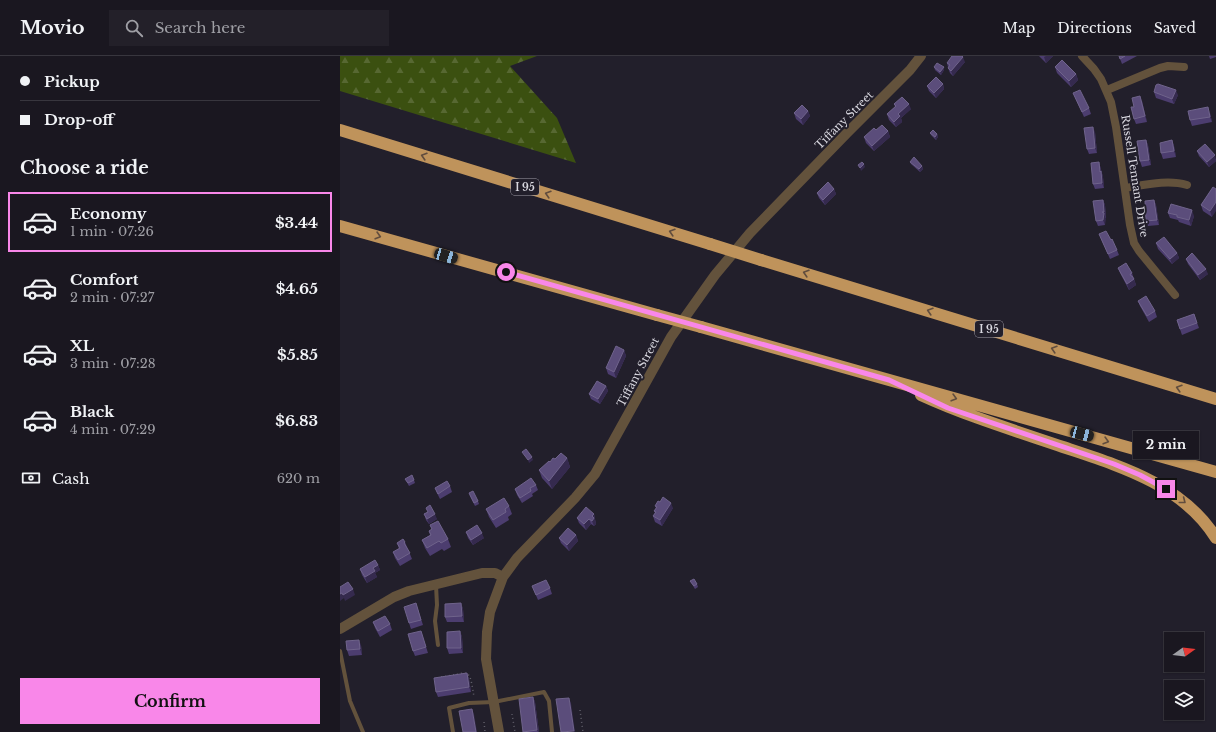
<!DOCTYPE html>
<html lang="en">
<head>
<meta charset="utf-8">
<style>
  body { margin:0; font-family:"Libre Baskerville",serif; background:#232029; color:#f1f3f6; height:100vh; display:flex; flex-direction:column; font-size:15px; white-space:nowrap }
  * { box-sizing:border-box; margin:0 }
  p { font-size:13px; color:#9f9fa5 }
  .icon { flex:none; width:22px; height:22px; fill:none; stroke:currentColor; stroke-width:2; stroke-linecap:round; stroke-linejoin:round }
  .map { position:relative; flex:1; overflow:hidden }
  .drawer { display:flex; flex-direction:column; background:#1a1720; width:340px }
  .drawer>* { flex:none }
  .guide { display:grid; align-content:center; height:88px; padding:0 20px; background:#1a1720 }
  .needle { width:26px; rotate:75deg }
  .fabs { position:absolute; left:824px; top:576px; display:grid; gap:8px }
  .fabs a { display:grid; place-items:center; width:40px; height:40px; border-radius:0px; background:#1a1720; box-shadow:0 1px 3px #0004,0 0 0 1px #38363e; font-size:20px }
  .end { position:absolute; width:18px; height:18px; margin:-9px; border:5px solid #f987e9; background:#111; box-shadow:0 0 0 2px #111 }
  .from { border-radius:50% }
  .bubble { position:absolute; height:28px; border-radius:0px; background:#1a1720; box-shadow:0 1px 3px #0004,0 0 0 1px #38363e; font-size:13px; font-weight:700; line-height:28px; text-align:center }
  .car { position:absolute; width:12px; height:24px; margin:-12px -6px; border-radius:5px; box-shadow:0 0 3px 1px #0007; background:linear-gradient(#222 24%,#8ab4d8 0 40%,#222 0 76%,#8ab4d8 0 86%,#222 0) }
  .guide b { display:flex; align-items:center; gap:14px; height:38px; font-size:15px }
  .guide b+b { border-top:1px solid #38363e }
  .guide i { width:10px; height:10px; background:#f1f3f6 }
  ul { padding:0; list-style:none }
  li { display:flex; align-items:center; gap:12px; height:60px; margin:0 8px 6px; padding:0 12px; border:2px solid transparent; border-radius:0px }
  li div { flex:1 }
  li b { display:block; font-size:15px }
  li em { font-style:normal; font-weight:700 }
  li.active { border-color:#f987e9 }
  li>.icon { width:36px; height:36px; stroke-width:1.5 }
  h2 { padding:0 20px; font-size:18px; line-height:48px }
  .pay { display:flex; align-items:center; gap:10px; height:44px; padding:0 20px; font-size:15px }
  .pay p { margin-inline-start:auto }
  .primary-button { display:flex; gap:8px; margin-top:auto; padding:8px 20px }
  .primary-button a { flex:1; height:46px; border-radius:0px; background:#f987e9; color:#111; font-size:16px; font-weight:700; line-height:46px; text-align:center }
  header { display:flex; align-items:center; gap:24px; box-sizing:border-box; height:56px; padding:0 20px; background:#1a1720; border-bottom:1px solid #38363e }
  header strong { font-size:19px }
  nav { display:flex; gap:22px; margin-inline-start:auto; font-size:14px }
  .search { width:280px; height:36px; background:#232029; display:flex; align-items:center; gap:10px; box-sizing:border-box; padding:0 14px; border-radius:0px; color:#9f9fa5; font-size:15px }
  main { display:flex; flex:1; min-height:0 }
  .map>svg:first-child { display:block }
  .forest { fill:url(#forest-firs) }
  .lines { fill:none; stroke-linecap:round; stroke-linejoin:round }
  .path { stroke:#5f5d68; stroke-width:1.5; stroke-dasharray:1 3; stroke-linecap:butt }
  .service { stroke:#63523c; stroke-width:4 }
  .minor { stroke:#63523c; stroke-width:8 }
  .tertiary { stroke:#63523c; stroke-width:10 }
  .motorway { stroke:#bf935b; stroke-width:12 }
  .motorway-bridge { stroke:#bf935b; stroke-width:12 }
  .wall { fill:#4c3d6f }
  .shaded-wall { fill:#352a4e }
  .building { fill:#5b4d7b; stroke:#6f638b }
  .oneway { stroke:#614d3e }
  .route { stroke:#f987e9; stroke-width:5 }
  .labels { text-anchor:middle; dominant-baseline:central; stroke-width:4; stroke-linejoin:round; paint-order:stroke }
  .shield { fill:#221f2b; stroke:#a2a0aa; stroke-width:1 }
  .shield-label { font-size:10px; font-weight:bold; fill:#d9d8e0 }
  .street-label { font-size:11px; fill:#d9d8e0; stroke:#221f2b }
</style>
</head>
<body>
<header>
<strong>Movio</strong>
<div class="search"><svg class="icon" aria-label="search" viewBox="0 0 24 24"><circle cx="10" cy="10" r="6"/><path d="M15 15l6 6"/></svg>Search here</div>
<nav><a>Map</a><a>Directions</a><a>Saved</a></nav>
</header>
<main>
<section class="drawer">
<div class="guide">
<b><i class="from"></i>Pickup</b>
<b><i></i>Drop-off</b>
</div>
<h2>Choose a ride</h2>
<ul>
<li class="active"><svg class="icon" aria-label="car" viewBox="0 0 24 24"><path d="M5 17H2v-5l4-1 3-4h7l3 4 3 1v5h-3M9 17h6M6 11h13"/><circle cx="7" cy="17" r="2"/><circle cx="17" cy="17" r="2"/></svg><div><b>Economy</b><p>1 min · 07:26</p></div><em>$3.44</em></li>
<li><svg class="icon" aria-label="car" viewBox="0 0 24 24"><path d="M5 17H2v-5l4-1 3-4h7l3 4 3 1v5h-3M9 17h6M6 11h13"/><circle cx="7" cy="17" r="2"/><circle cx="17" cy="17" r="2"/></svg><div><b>Comfort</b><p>2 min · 07:27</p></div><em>$4.65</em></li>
<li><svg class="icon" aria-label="car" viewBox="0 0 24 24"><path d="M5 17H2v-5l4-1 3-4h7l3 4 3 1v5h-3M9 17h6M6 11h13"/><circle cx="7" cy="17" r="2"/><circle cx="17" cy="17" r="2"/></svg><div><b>XL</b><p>3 min · 07:28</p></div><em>$5.85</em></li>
<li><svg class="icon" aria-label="car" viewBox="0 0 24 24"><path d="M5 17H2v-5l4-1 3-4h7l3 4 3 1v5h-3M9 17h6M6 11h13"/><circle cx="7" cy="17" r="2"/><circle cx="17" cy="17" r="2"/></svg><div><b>Black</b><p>4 min · 07:29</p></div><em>$6.83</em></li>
</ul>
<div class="pay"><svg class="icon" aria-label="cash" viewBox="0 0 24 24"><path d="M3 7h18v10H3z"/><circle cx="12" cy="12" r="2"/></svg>Cash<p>620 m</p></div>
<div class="primary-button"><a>Confirm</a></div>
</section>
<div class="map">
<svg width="876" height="676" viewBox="0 0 876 676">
  <defs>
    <pattern id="forest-firs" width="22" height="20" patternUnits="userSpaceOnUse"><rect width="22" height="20" fill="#3b5010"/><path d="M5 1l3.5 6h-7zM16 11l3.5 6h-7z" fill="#576832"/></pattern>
  </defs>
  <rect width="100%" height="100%" fill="#221f2b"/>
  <path class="forest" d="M0 0H197L170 10 217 62 236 107 0 35Z"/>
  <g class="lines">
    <path class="path" d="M101 621C130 617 129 609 134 641
      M240 654 243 676
      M172 658 175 676
      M144 666 145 676"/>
    <path class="service" d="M96 529 97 549 95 565 98 589
      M0 595 10 645 23 676
      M113 676 109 652 129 647 154 646 204 636 209 645 212 676"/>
    <path class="minor" d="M742 0 754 13 761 23 771 46 776 71 790 169 794 187 799 195 835 239
      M767 34 820 12 828 10 844 11
      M785 132C804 129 828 123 847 129"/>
    <path class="tertiary" d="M0 573 54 541 69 535 142 517H155L163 521 177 502 235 442 255 418 331 281 375 219 410 177 507 77 570 14 581 0
      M159 676 146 603 147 576 150 556 163 521"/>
    <path class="motorway" d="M0 74 370 188
      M0 170 317 259
      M421 204 876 343
      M361 271 876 416
      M581 339C627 360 676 375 723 391 780 410 842 428 876 482"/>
    <path class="motorway-bridge" d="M370 188 421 204
      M317 259 361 271"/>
  </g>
  <path class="wall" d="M699 0H713L706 7Z
    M779 0H797L782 8Z
    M869 0H876V1L870 3Z
    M625 6 613 20 610 17 608 12V11L607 7Z
    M594 11H604V14L601 19 595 14Z
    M715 11 736 18 738 24 731 31 717 17Z
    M603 28 604 33 596 42 589 35 587 30Z
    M814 36 838 39 834 48 816 42Z
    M733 37 749 52 751 58 744 61Z
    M802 45 807 66 796 68 794 63V51Z
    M554 48 571 53 561 62 562 66 556 71 549 64 547 58 555 51Z
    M468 55 470 60 463 69 456 63 454 57Z
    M870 57 872 66 852 70 850 64Z
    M536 74 548 75 550 81 534 95 526 87 524 81Z
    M755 76 757 97 749 98 747 93Z
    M590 77 597 78 598 81 596 84 591 79Z
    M806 84 808 89 811 109 802 111 800 105Z
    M832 84 834 90 836 101 823 103 821 97Z
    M857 95 876 103V105L869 111 859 100Z
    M570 106 582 110 583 113 580 116 571 108Z
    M759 106 763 121 764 132 755 133 753 128Z
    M873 131 872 161 863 155 861 149Z
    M494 133 496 138 485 149 479 142 477 137Z
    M763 144 765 149 766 162H765V169L758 170 756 165Z
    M814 144 816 149 819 169 808 170 806 165Z
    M828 157 854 160 851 170 839 166 838 164 830 162Z
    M759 178 777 194 779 199 770 203Z
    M816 187 837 197 839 202 832 208 818 193Z
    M846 203 868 218 860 224 848 208Z
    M778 212 792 217 796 229 789 234 780 217Z
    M798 245 815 255 817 261 809 266 800 250Z
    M854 258 859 272 842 279 837 264Z
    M284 294 286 300 276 322 268 318 266 312Z
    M266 330 268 335 260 348 251 343 249 338Z
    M227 402 230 411 212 433 202 422 199 414 210 406 215 403Z
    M65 423 74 424 75 427 69 430Z
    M196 429 198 434 192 438 193 440 182 447 177 439 175 433Z
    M110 430 112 436 100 443 97 437 95 432Z
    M129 438 138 445 139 448 135 450Z
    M169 450 172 458 168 461 169 464 156 472 149 461 146 453Z
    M315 450 333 452 322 470 315 466 313 460 315 457 314 455 316 452Z
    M86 452 97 463 89 468 86 464 84 458 88 456Z
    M254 458 256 468 254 470 251 468 246 474 239 467 237 462Z
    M90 469 108 483 111 491 104 495 102 493 90 500 85 492 82 484 90 479 89 475 92 474Z
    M126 476 144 482 133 489 128 482Z
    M236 479 238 485 229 495 221 487 219 482Z
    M65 486 72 503 60 510 55 502 53 496 59 493 57 487Z
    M38 509 40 514 35 517 37 521 27 527 22 519 20 513Z
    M350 525 357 528 358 531 355 533Z
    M192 530 210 532 212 538 198 544Z
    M76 547 83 569 71 573 69 567Z
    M121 547 123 553 124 566H107L105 561Z
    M33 566 50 568 52 574 40 581 35 572Z
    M81 575 88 597 75 600 73 595Z
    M120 575 122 581 123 597 109 598 107 592Z
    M21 589 22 599 9 600 7 594Z
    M127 617 129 623 131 636 98 641 96 636Z
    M193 641 195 646 199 676H183Z"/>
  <path class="shaded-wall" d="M706 0H713L706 7 704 1Z
    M623 1 625 6 613 20 611 15Z
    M604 11V14L601 19 600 16Z
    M736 18 738 24 731 31 729 25Z
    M603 28 604 33 596 42 594 37Z
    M836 34 838 39 834 48 832 43Z
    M800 40 802 45 807 66 805 60Z
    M569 48 571 53 561 62 562 66 556 71 554 66 558 58Z
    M868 51 870 57 872 66 870 61Z
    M468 55 470 60 463 69 461 63Z
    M753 71 755 76 757 97 755 92Z
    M548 75 550 81 534 95 532 90Z
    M597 78 598 81 596 84 595 81Z
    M806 84 808 89 811 109 809 104Z
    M832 84 834 90 836 101 834 95Z
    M875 99 876 105 869 111 867 106Z
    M759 106 763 121 764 132 762 127 760 116Z
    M524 108 525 111 521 115 520 112Z
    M582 110 583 113 580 116 579 113Z
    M494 133 496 138 485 149 483 144Z
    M763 144 765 149 766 162 764 156Z
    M814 144 816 149 819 169 817 164Z
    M876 146V155L872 161 870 155Z
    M852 154 854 160 851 170 849 164Z
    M764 157 766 163 765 169 763 164Z
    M837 197 839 202 832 208 830 203Z
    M866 213 868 218 860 224 858 219Z
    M794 223 796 229 789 234 787 228Z
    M284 294 286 300 276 322 274 316Z
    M266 330 268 335 260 348 258 343Z
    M192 401 193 404 189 407 188 404Z
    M227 402 230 411 212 433 209 425Z
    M331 447 333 452 322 470 320 464Z
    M95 458 97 463 89 468 87 463Z
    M254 458 256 468 254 470 252 465V460Z
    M249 463 251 468 246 474 244 468Z
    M142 477 144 482 133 489 131 484Z
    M236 479 238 485 229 495 227 489Z
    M38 509 40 514 35 517 37 521 27 527 25 521 33 512Z
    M13 533 15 539 5 545 3 539Z
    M2 537 4 542 0 545V538Z
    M121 547 123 553 124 566 122 560Z
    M120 575 122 581 123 597 121 592Z
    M19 584 21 589 22 599 20 593Z
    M127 617 129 623 131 636 129 631Z
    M193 641 195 646 199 676H198L197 674Z
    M229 642 231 647 235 676H234V675Z
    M132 653 134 658 137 676H136Z"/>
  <path class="building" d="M612 0H622L623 1 611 15 608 12 610 9 607 7Z
    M779 0H785L780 3Z
    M722 4 736 18 729 25 715 11Z
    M597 7 604 11 600 16 594 11Z
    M596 21 603 28 594 37 587 30Z
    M818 28 836 34 832 43 814 36 816 29Z
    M740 34 749 52 742 56 733 37Z
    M800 40 805 60 794 63 791 51H794L792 42Z
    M562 41 569 48 558 58 560 60 554 66 547 58 556 50 554 48Z
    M462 49 468 55 461 63 454 57Z
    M868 51 870 61 850 64 848 55Z
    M542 69 548 75 532 90 524 81 534 72 536 74Z
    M753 71 755 92 747 93 744 72Z
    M593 74 597 78 595 81 590 77Z
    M806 84 809 104 800 105 797 85Z
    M832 84 834 95 821 97 820 87Z
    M865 88 875 99 867 106 857 95Z
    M574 101 582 110 579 113 570 106Z
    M522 106 524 108 520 112 518 109Z
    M759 106 760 116 761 115 762 127 753 128 751 107Z
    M488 126 494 133 483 144 477 137Z
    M873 131 876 133V146L870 155 861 149Z
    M763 144 764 156H762L764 157 763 164 756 165 753 145Z
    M814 144 817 164 806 165 805 145Z
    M831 148 852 154 849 164 837 161V159L828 157Z
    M766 175 771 184 772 183 777 194 768 198 759 178Z
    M824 181 837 197 830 203 816 187Z
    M852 197 866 213 858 219 846 203Z
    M786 207 792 217 790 218 791 220H792L794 223 787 228 778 212Z
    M806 240 815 255 807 260 798 245Z
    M854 258 857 267 840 273 837 264Z
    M276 290 284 294 274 316 266 312Z
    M257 325 266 330 258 343 249 338Z
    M186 393 192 401 188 404 182 396Z
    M221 397 227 402 209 425 199 414 209 405 210 406 213 402 215 403Z
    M72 419 74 424 68 427 65 423Z
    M191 422 196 429 190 432 191 435 180 442 175 433Z
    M107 425 110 430 98 438 95 432Z
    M133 435 138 445 134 447 129 437Z
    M323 441 331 447 320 464 313 460 316 456 314 455 317 451 315 450 318 445 320 446Z
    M164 442 169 450 165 453 166 456 153 464 146 453Z
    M90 449 95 458 87 463 84 458 88 456 86 452Z
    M246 451 254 458 252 460 254 462 252 465 249 463 244 468 237 462Z
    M98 465 108 483 101 487 99 485 87 492 82 484 91 479 89 475 92 473 90 469Z
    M137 469 142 477 131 484 126 476Z
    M228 472 236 479 227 489 219 482Z
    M63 483 65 486 64 487 70 497 58 504 53 496 60 492 57 487Z
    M35 504 38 509 33 512 35 515 25 521 20 513Z
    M354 523 357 528 354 530 350 525Z
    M206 524 210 532 196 539 192 530Z
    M8 526 13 533 3 539 2 537 0 538V531Z
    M76 547 81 564 69 567 64 551Z
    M121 547 122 560 105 561V548Z
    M45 560 50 568 38 575 33 566Z
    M81 575 86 591 73 595 68 578Z
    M120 575 121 592H107V576Z
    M19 584 20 593 7 594 6 585Z
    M127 617 129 631 96 636 94 622Z
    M193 641 197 674 183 676 179 643Z
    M229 642 234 675 221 676 216 643Z
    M132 653 136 676H123L119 655Z"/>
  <defs><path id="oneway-chevron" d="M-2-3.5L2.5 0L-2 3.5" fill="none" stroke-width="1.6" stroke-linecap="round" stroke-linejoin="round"/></defs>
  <g class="oneway">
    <use href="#oneway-chevron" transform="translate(84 100) rotate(-163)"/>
    <use href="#oneway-chevron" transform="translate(208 138) rotate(-163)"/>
    <use href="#oneway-chevron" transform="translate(332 176) rotate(-163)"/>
    <use href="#oneway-chevron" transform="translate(38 180) rotate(16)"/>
    <use href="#oneway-chevron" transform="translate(466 217) rotate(-163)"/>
    <use href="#oneway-chevron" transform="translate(590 255) rotate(-163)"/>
    <use href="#oneway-chevron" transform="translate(714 293) rotate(-163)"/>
    <use href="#oneway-chevron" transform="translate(839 332) rotate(-163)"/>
    <use href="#oneway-chevron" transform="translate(614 342) rotate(16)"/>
    <use href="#oneway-chevron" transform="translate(766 385) rotate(16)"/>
    <use href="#oneway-chevron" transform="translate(843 445) rotate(38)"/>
  </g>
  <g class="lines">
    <path class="route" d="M166 216 549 324 608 352 774 408 800 419 826 433"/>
  </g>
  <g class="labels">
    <g class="shield">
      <rect x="171" y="123" width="28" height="16" rx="3"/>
      <rect x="635" y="265" width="28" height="16" rx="3"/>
    </g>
    <g class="shield-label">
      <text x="185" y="131">I 95</text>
      <text x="649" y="273">I 95</text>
    </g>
    <g class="street-label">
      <text transform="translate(504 64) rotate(-45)">Tiffany Street</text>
      <text transform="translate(795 120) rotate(81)">Russell Tennant Drive</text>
      <text transform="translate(298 316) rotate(-62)">Tiffany Street</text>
    </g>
  </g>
</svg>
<div class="fabs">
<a><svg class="needle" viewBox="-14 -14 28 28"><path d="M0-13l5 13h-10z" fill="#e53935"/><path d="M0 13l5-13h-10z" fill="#9f9fa5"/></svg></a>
<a><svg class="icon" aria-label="layers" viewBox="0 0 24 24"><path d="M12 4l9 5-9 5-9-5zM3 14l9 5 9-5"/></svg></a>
</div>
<i class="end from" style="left:166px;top:216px"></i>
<i class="end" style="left:826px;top:433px"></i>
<div class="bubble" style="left:793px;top:375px;width:66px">2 min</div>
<i class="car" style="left:106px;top:200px;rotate:106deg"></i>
<i class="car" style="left:742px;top:378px;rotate:105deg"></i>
</div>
</main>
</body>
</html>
